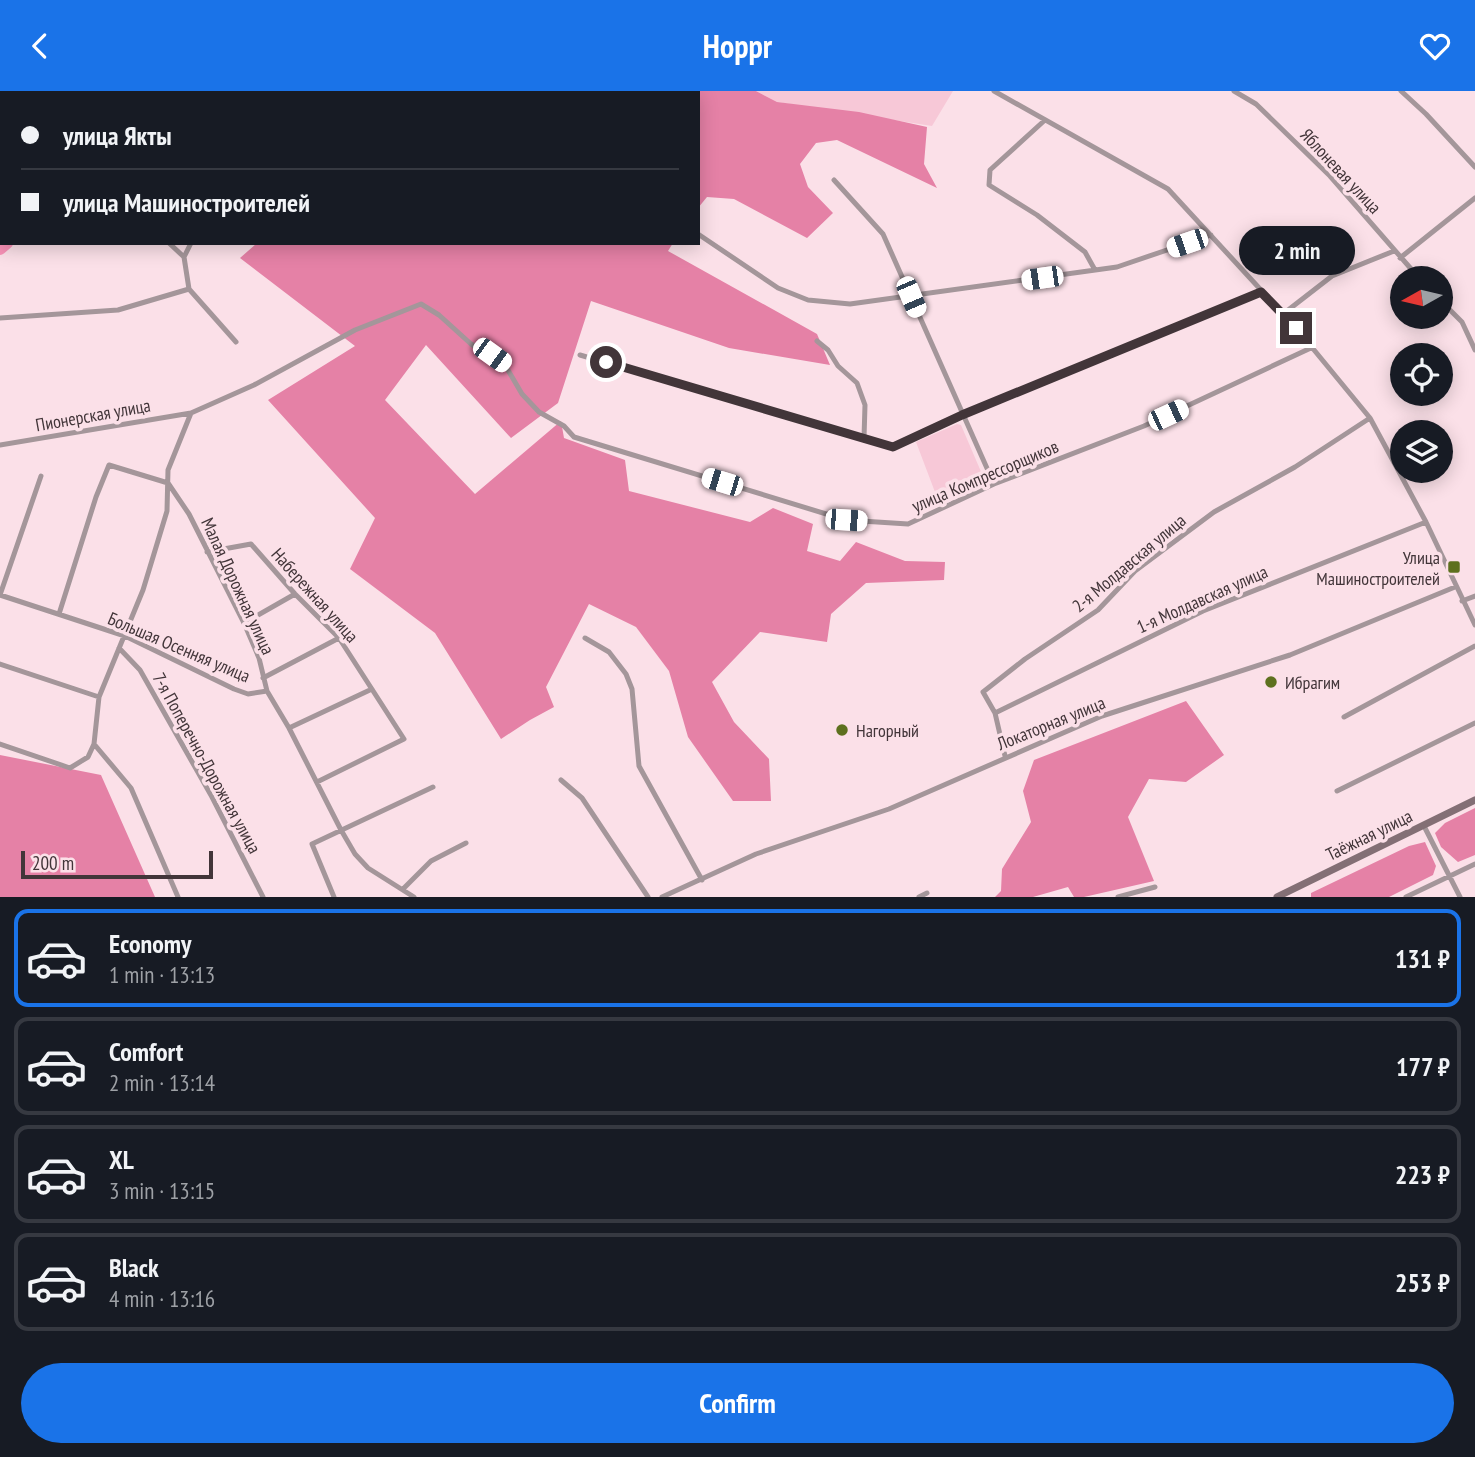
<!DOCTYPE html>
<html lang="en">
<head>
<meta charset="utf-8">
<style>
  body { margin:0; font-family:"PT Sans Narrow",sans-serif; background:#242831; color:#f1f3f6; height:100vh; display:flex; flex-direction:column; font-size:26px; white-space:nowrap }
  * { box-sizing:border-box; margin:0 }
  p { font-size:23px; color:#9ea1a6 }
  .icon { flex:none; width:38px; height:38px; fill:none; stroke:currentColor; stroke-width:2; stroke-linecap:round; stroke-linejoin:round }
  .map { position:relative; height:806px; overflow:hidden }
  .details { display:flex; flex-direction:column; background:#171b24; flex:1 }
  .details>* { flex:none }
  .banner { position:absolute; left:0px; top:0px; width:700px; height:154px; box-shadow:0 4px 18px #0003; display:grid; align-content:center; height:154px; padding:0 21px; background:#171b24 }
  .needle { width:46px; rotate:262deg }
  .buttons { position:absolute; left:1390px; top:175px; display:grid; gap:14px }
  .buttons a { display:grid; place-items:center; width:63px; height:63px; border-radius:50%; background:#171b24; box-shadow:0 4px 18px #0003; font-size:35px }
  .scale { position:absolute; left:21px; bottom:18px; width:192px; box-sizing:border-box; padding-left:7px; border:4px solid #423539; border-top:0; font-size:19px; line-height:24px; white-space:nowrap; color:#423539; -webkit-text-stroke:5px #fbe0e8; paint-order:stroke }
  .end { position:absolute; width:32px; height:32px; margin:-16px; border:9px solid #423539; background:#fff; box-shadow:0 0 0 4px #fff }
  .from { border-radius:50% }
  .bubble { position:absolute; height:49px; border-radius:24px; background:#171b24; box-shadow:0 4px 18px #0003; font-size:23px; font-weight:700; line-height:49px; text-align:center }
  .car { position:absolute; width:21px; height:42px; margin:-21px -10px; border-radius:9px; box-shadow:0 0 5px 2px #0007; background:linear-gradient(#fff 24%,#345 0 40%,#fff 0 76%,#345 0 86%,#fff 0) }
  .banner b { display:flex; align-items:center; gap:24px; height:66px; font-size:26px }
  .banner b+b { border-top:2px solid #363941 }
  .banner i { width:18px; height:18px; background:#f1f3f6 }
  ul { padding:12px 0 0; list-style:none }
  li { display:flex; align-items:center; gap:21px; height:98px; margin:0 14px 10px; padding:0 7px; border:4px solid #363941; border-radius:14px }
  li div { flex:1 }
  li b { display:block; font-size:26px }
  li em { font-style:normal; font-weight:700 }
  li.current { border-color:#1a73e8 }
  li>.icon { width:63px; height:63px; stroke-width:1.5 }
  .cta { display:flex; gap:14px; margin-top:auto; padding:14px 21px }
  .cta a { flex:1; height:80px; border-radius:42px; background:#1a73e8; color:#fff; font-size:28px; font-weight:700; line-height:80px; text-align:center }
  header { display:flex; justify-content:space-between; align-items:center; height:91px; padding:0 21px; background:#1a73e8; color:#fff; font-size:32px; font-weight:700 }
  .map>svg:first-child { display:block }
  .green { fill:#f7c8d7 }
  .forest { fill:#e581a6 }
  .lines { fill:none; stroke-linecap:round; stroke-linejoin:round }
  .river { stroke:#f892b7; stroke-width:12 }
  .street { stroke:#a4969a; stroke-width:5 }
  .secondary { stroke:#836f75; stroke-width:7 }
  .route { stroke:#423539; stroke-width:9 }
  .poi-dot { fill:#5d701e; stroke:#fbe0e8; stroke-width:2.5 }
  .labels { text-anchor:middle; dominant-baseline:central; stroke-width:7; stroke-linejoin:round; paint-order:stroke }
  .street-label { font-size:18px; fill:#423539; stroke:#fbe0e8 }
  .poi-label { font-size:18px; fill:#423539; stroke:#fbe0e8; text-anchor:start }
</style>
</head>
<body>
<header><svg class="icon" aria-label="back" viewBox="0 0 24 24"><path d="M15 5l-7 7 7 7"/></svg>Hoppr<svg class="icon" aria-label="heart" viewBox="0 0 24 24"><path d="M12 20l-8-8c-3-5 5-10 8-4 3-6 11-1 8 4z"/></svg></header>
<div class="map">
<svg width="1475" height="806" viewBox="0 0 1475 806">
  <rect width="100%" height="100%" fill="#fbe0e8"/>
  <path class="green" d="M0 0H129L2 2 0 73Z
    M756 0H953L932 35 777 11Z
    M957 333 961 334 985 390 938 409 916 351Z"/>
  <path class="forest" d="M457 0H756L777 11 859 21 927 36 924 73 937 97 837 49 816 52 800 73 808 96 833 122 807 147 734 108 707 106 698 117V2Z
    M257 152H673L668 160 817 243 830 274 729 257 591 210 558 312 511 347 426 254 385 309 475 403 561 330 564 347 625 369 629 400 750 431 773 417 813 433 807 460 840 470 856 451 905 470 945 471 944 489 866 492 831 523 827 551 760 541 712 591 734 631 769 668 771 710H733L688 646 669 580 636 536 589 513 546 596 554 616 530 629 501 648 435 542 350 478 375 427 268 309 355 255 240 167Z
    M1186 610 1224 664 1186 691 1149 688 1128 726 1154 790 1084 806H1074L1068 796 1033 806H995L1001 800 1002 778 1031 731 1023 700 1034 669Z
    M0 664 101 684 155 806H0Z
    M1475 717V764L1458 771 1441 756 1435 742 1445 732Z
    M1425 751 1436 775 1433 784 1389 806H1311V802L1409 755Z"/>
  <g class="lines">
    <path class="river" d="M229 2 231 0
      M0 158 7 152"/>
    <path class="street" d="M994 0 1168 98 1296 237 1370 327 1426 431 1475 534
      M1234 0 1256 13 1330 85 1419 187
      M1401 0 1426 23 1475 76
      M273 2 275 0
      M1045 29 990 79 989 94 1037 124 1085 161 1095 179
      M834 89 883 143 994 393
      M698 143 778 197 808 209 850 213 1117 176 1211 144
      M169 152 184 166 189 198 236 251
      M184 166 191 152
      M1400 167 1475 107
      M1440 209 1462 231 1475 259
      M1283 223 1332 185 1394 160
      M0 227 118 219 189 198
      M817 250 828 259 838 275 857 292 865 314 864 347
      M580 264 893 356 962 324 1261 201
      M0 354 191 322 254 294 355 239 421 213 439 224 471 253 505 274 522 303 539 321 564 335 574 346 846 429 908 433 994 393 1144 335 1313 256
      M168 392 189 423 244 532 259 567 267 600 289 637 341 739 355 763 368 777 414 806
      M207 461 251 453 295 503 339 547 404 648 317 691
      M0 504 125 545 234 598 248 603 267 600
      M0 504 41 385
      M1462 510 1475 505
      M59 523 96 406 109 374 168 392
      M244 532 295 503
      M585 547 609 561 626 583 632 598 639 675 702 789
      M119 557 140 579 212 706 263 806
      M0 573 99 606
      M263 587 339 547
      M995 622 1203 520 1426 431
      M1344 626 1475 555
      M289 637 372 598
      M0 653 70 677 88 666 94 653 99 606 143 499 167 420 168 379 191 322
      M94 653 131 697 178 806
      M1005 665 995 622 983 601 1025 568 1098 519 1135 480 1214 421 1295 376 1370 327
      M561 689 582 707 648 806
      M1337 700 1475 632
      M1424 735 1460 806
      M404 797 431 770 466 752
      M334 806 312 753 433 696
      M662 806 756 763 889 718 1102 625 1290 564 1455 496
      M919 806 927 802
      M1118 806 1155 796
      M1406 806 1475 773"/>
    <path class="secondary" d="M151 2 152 0
      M0 88 2 87
      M1277 806 1475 709"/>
  </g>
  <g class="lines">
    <path class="route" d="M606 271 893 356 962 324 1261 201 1296 237"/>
  </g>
  <g class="poi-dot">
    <rect x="1447" y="469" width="14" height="14" rx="3.5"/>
    <circle cx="1271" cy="591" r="7"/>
    <circle cx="842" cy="639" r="7"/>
  </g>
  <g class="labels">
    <g class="street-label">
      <text transform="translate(1341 80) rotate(47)">Яблоневая улица</text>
      <text transform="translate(93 324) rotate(-10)">Пионерская улица</text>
      <text transform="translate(985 385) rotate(-23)">улица Компрессорщиков</text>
      <text transform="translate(1129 472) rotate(-40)">2-я Молдавская улица</text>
      <text transform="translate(238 495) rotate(65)">Малая Дорожная улица</text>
      <text transform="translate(315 504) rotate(48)">Набережная улица</text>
      <text transform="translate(1202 508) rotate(-24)">1-я Молдавская улица</text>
      <text transform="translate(179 556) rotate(23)">Большая Осенняя улица</text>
      <text transform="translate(1051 632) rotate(-22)">Локаторная улица</text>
      <text transform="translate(207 672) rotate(61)">7-я Поперечно-Дорожная улица</text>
      <text transform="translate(1369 744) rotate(-26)">Таёжная улица</text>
    </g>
    <g class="poi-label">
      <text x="1440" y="466" text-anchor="end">Улица<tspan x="1440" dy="21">Машиностроителей</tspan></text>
      <text x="1285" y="591">Ибрагим</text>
      <text x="856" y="639">Нагорный</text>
    </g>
  </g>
</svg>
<div class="buttons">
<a><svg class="needle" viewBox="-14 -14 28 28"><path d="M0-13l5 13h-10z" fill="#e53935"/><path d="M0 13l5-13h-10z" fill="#9ea1a6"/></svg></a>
<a><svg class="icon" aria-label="locate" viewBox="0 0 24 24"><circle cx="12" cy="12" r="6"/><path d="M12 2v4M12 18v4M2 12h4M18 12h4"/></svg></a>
<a><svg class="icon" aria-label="layers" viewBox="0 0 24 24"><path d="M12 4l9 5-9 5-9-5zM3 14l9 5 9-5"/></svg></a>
</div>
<div class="scale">200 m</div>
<i class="end from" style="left:606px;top:271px"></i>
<i class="end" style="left:1296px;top:237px"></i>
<div class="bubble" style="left:1239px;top:135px;width:116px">2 min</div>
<i class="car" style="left:1187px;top:152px;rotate:251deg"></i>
<i class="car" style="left:1042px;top:187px;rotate:262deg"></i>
<i class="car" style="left:911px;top:206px;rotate:157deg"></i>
<i class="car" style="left:492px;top:264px;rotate:126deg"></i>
<i class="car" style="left:1168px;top:324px;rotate:65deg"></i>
<i class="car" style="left:722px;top:391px;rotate:287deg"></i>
<i class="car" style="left:846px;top:429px;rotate:94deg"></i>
<div class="banner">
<b><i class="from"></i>улица Якты</b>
<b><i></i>улица Машиностроителей</b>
</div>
</div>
<section class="details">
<ul>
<li class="current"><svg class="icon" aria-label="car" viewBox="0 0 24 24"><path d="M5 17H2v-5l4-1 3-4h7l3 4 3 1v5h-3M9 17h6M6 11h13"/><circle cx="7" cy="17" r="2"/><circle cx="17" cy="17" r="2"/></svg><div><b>Economy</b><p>1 min · 13:13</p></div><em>131 ₽</em></li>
<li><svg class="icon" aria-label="car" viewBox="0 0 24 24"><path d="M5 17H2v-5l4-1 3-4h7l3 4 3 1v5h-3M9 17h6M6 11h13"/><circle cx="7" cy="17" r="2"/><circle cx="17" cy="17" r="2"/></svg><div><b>Comfort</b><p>2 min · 13:14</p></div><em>177 ₽</em></li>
<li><svg class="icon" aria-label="car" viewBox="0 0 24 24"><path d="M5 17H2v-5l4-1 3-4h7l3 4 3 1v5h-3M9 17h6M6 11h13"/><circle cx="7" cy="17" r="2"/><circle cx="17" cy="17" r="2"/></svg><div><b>XL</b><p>3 min · 13:15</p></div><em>223 ₽</em></li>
<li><svg class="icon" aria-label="car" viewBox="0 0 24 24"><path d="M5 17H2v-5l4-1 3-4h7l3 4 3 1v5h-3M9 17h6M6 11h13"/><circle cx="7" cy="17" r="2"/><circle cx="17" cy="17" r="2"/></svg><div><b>Black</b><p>4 min · 13:16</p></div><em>253 ₽</em></li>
</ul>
<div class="cta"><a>Confirm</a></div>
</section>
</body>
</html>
